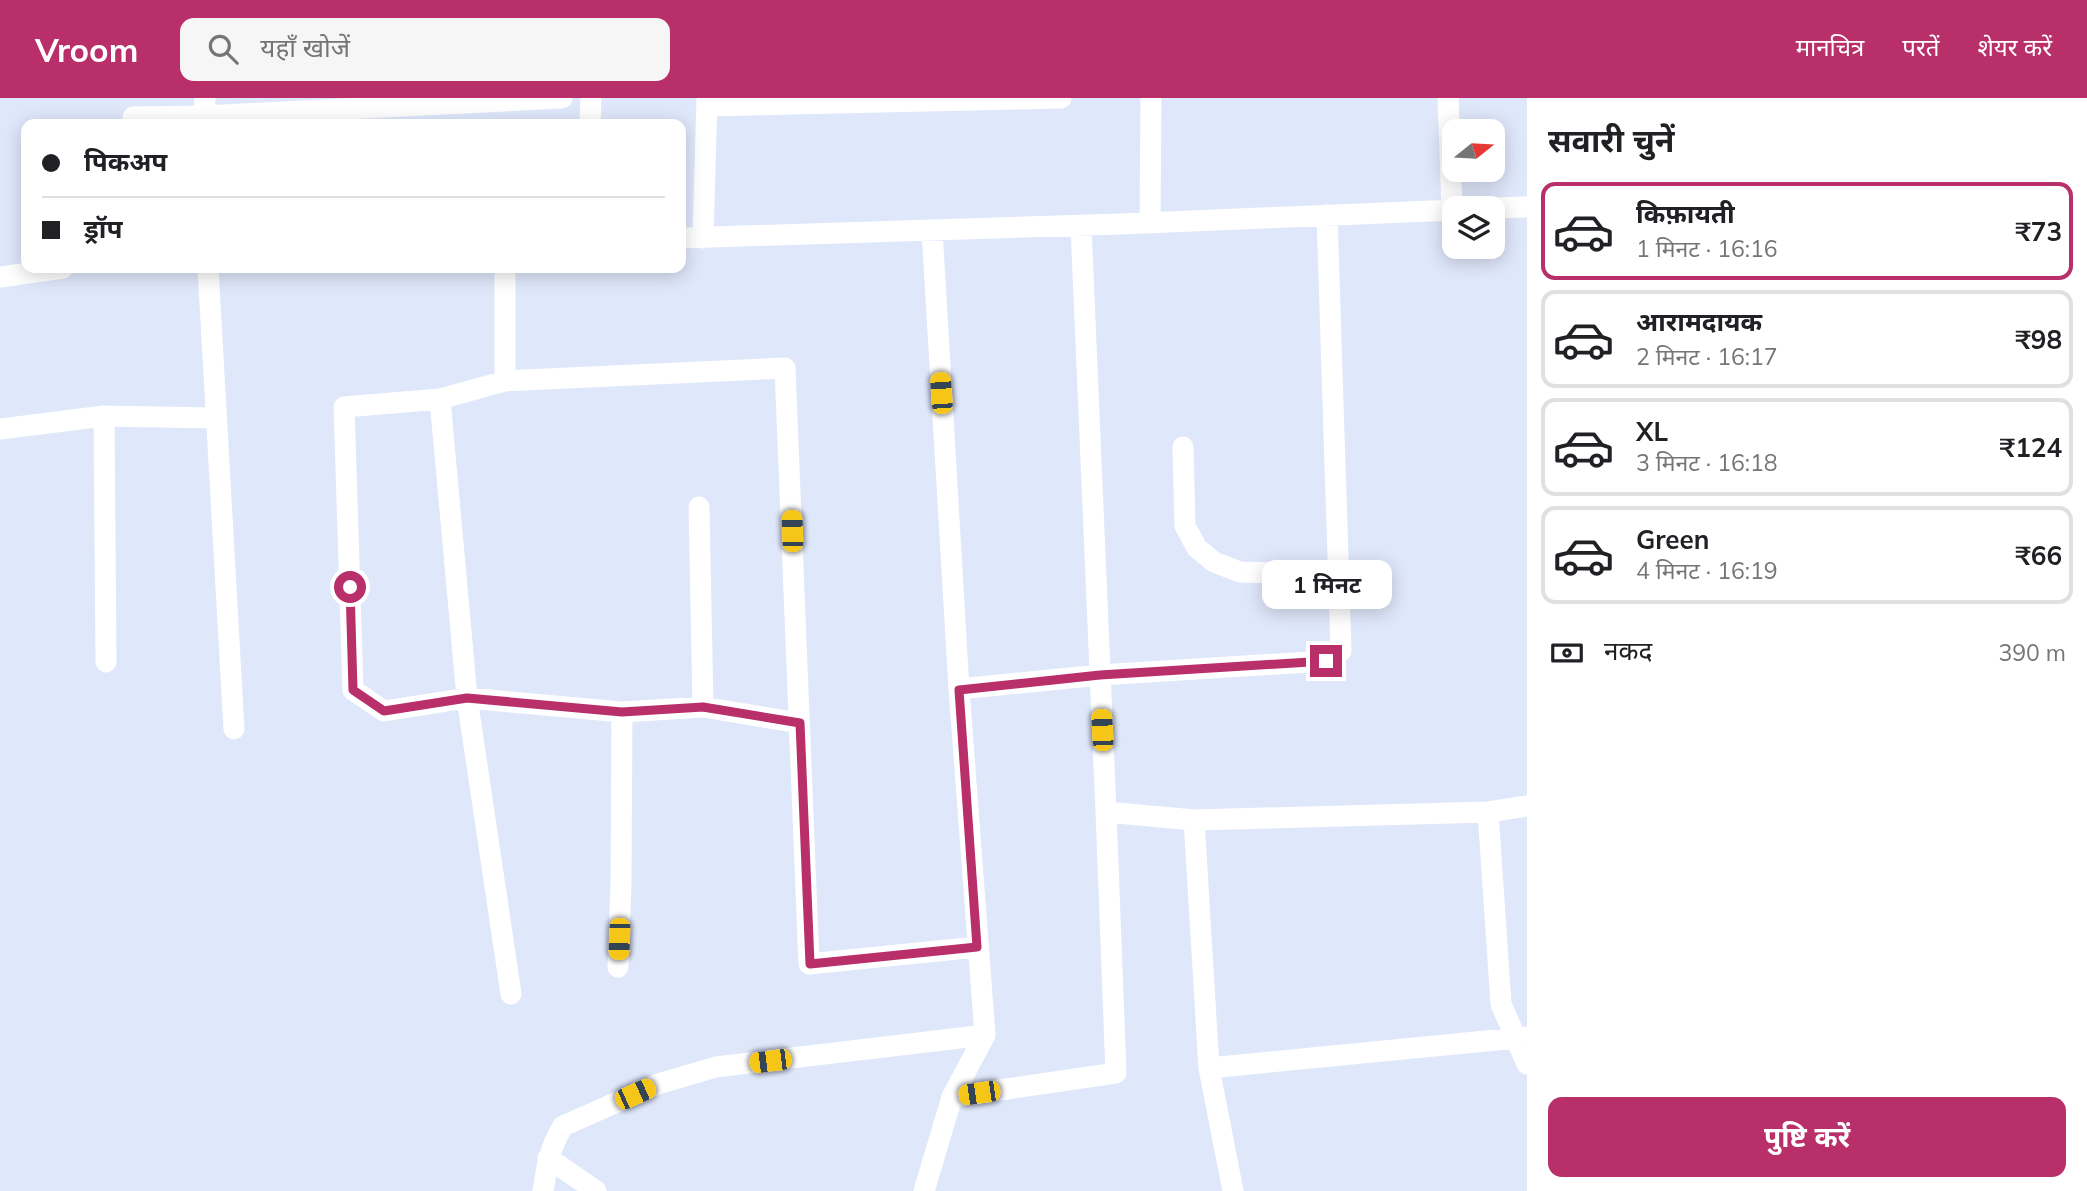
<!DOCTYPE html>
<html lang="hi">
<head>
<meta charset="utf-8">
<style>
  body { margin:0; font-family:Mulish,"Noto Sans Devanagari",sans-serif; background:#f6f6f6; color:#202124; height:100vh; display:flex; flex-direction:column; font-size:26px; white-space:nowrap }
  * { box-sizing:border-box; margin:0 }
  p { font-size:23px; color:#757577 }
  .icon { flex:none; width:38px; height:38px; fill:none; stroke:currentColor; stroke-width:2; stroke-linecap:round; stroke-linejoin:round }
  .map { position:relative; flex:1; overflow:hidden }
  .drawer { display:flex; flex-direction:column; background:#fff; width:560px }
  .drawer>* { flex:none }
  .guide { position:absolute; left:21px; top:21px; width:665px; height:154px; border-radius:14px; box-shadow:0 4px 18px #0003; display:grid; align-content:center; height:154px; padding:0 21px; background:#fff }
  .needle { width:46px; rotate:72deg }
  .fabs { position:absolute; left:1442px; top:21px; display:grid; gap:14px }
  .fabs a { display:grid; place-items:center; width:63px; height:63px; border-radius:14px; background:#fff; box-shadow:0 4px 18px #0003; font-size:35px }
  .end { position:absolute; width:32px; height:32px; margin:-16px; border:9px solid #b92f6a; background:#fff; box-shadow:0 0 0 4px #fff }
  .from { border-radius:50% }
  .bubble { position:absolute; height:49px; border-radius:14px; background:#fff; box-shadow:0 4px 18px #0003; font-size:23px; font-weight:700; line-height:49px; text-align:center }
  .car { position:absolute; width:21px; height:42px; margin:-21px -10px; border-radius:9px; box-shadow:0 0 5px 2px #0007; background:linear-gradient(#f5c518 24%,#345 0 40%,#f5c518 0 76%,#345 0 86%,#f5c518 0) }
  .guide b { display:flex; align-items:center; gap:24px; height:66px; font-size:26px }
  .guide b+b { border-top:2px solid #e0e0e0 }
  .guide i { width:18px; height:18px; background:#202124 }
  ul { padding:0; list-style:none }
  li { display:flex; align-items:center; gap:21px; height:98px; margin:0 14px 10px; padding:0 7px; border:4px solid #e0e0e0; border-radius:14px }
  li div { flex:1 }
  li b { display:block; font-size:26px }
  li em { font-style:normal; font-weight:700 }
  li.active { border-color:#b92f6a }
  li>.icon { width:63px; height:63px; stroke-width:1.5 }
  h2 { padding:0 21px; font-size:32px; line-height:84px }
  .pay { display:flex; align-items:center; gap:18px; height:77px; padding:0 21px; font-size:26px }
  .pay p { margin-inline-start:auto }
  .cta { display:flex; gap:14px; margin-top:auto; padding:14px 21px }
  .cta a { flex:1; height:80px; border-radius:14px; background:#b92f6a; color:#fff; font-size:28px; font-weight:700; line-height:80px; text-align:center }
  header { display:flex; align-items:center; gap:42px; box-sizing:border-box; height:98px; padding:0 35px; background:#b92f6a; color:#fff }
  header strong { font-size:33px }
  nav { display:flex; gap:38px; margin-inline-start:auto; font-size:24px }
  .search { width:490px; height:63px; background:#f6f6f6; display:flex; align-items:center; gap:18px; box-sizing:border-box; padding:0 24px; border-radius:14px; color:#757577; font-size:26px }
  main { display:flex; flex:1; min-height:0 }
  .map>svg:first-child { display:block }
  .lines { fill:none; stroke-linecap:round; stroke-linejoin:round }
  .street { stroke:#fff; stroke-width:21 }
  .route { stroke:#b92f6a; stroke-width:9 }
</style>
</head>
<body>
<header>
<strong>Vroom</strong>
<div class="search"><svg class="icon" aria-label="search" viewBox="0 0 24 24"><circle cx="10" cy="10" r="6"/><path d="M15 15l6 6"/></svg>यहाँ खोजें</div>
<nav><a>मानचित्र</a><a>परतें</a><a>शेयर करें</a></nav>
</header>
<main>
<div class="map">
<svg width="1527" height="1093" viewBox="0 0 1527 1093">
  <rect width="100%" height="100%" fill="#dfe7fb"/>
  <g class="lines">
    <path class="street" d="M205 0 204 18 562 0
      M1448 0 1452 112
      M837 5 1061 0
      M707 8 837 5V0
      M133 26V19L204 18
      M590 26 591 0
      M1493 110 1527 109
      M1150 125 1151 0
      M1081 128 1106 714 1194 722 1488 714 1527 708
      M681 140 1120 126 1454 112
      M703 140 707 0
      M208 170 234 631
      M0 179 63 170
      M505 283V170
      M440 301 467 600 511 896
      M104 318 106 564
      M0 331 104 318 215 320
      M1183 349 1185 428 1197 450 1214 464 1240 474 1338 476
      M699 409 703 609
      M959 591 1100 577 1326 563 1341 553 1327 117
      M799 625 703 609 622 614 467 600 384 613 353 592 344 309 440 301 505 283 785 270 809 866 977 849
      M1488 714 1501 906 1527 966
      M1194 722 1209 970 1233 1093
      M618 869 621 785 622 614
      M1209 970 1527 939
      M952 999 1116 975 1106 714
      M548 1060 596 1093
      M543 1093C547 1067 549 1051 563 1028L658 986 716 969 985 937
      M924 1093 952 999 985 937 959 591 932 132"/>
  </g>
  <g class="lines">
    <path class="route" d="M350 489 353 592 384 613 467 600 622 614 703 609 800 625 810 866 977 849 959 592 1100 577 1326 563"/>
  </g>
</svg>
<div class="fabs">
<a><svg class="needle" viewBox="-14 -14 28 28"><path d="M0-13l5 13h-10z" fill="#e53935"/><path d="M0 13l5-13h-10z" fill="#757577"/></svg></a>
<a><svg class="icon" aria-label="layers" viewBox="0 0 24 24"><path d="M12 4l9 5-9 5-9-5zM3 14l9 5 9-5"/></svg></a>
</div>
<i class="end from" style="left:350px;top:489px"></i>
<i class="end" style="left:1326px;top:563px"></i>
<div class="bubble" style="left:1262px;top:462px;width:130px">1 मिनट</div>
<i class="car" style="left:941px;top:295px;rotate:356deg"></i>
<i class="car" style="left:792px;top:433px;rotate:358deg"></i>
<i class="car" style="left:1102px;top:632px;rotate:357deg"></i>
<i class="car" style="left:619px;top:841px;rotate:182deg"></i>
<i class="car" style="left:770px;top:963px;rotate:263deg"></i>
<i class="car" style="left:979px;top:995px;rotate:262deg"></i>
<i class="car" style="left:635px;top:996px;rotate:66deg"></i>
<div class="guide">
<b><i class="from"></i>पिकअप</b>
<b><i></i>ड्रॉप</b>
</div>
</div>
<section class="drawer">
<h2>सवारी चुनें</h2>
<ul>
<li class="active"><svg class="icon" aria-label="car" viewBox="0 0 24 24"><path d="M5 17H2v-5l4-1 3-4h7l3 4 3 1v5h-3M9 17h6M6 11h13"/><circle cx="7" cy="17" r="2"/><circle cx="17" cy="17" r="2"/></svg><div><b>किफ़ायती</b><p>1 मिनट · 16:16</p></div><em>₹73</em></li>
<li><svg class="icon" aria-label="car" viewBox="0 0 24 24"><path d="M5 17H2v-5l4-1 3-4h7l3 4 3 1v5h-3M9 17h6M6 11h13"/><circle cx="7" cy="17" r="2"/><circle cx="17" cy="17" r="2"/></svg><div><b>आरामदायक</b><p>2 मिनट · 16:17</p></div><em>₹98</em></li>
<li><svg class="icon" aria-label="car" viewBox="0 0 24 24"><path d="M5 17H2v-5l4-1 3-4h7l3 4 3 1v5h-3M9 17h6M6 11h13"/><circle cx="7" cy="17" r="2"/><circle cx="17" cy="17" r="2"/></svg><div><b>XL</b><p>3 मिनट · 16:18</p></div><em>₹124</em></li>
<li><svg class="icon" aria-label="car" viewBox="0 0 24 24"><path d="M5 17H2v-5l4-1 3-4h7l3 4 3 1v5h-3M9 17h6M6 11h13"/><circle cx="7" cy="17" r="2"/><circle cx="17" cy="17" r="2"/></svg><div><b>Green</b><p>4 मिनट · 16:19</p></div><em>₹66</em></li>
</ul>
<div class="pay"><svg class="icon" aria-label="cash" viewBox="0 0 24 24"><path d="M3 7h18v10H3z"/><circle cx="12" cy="12" r="2"/></svg>नकद<p>390 m</p></div>
<div class="cta"><a>पुष्टि करें</a></div>
</section>
</main>
</body>
</html>
